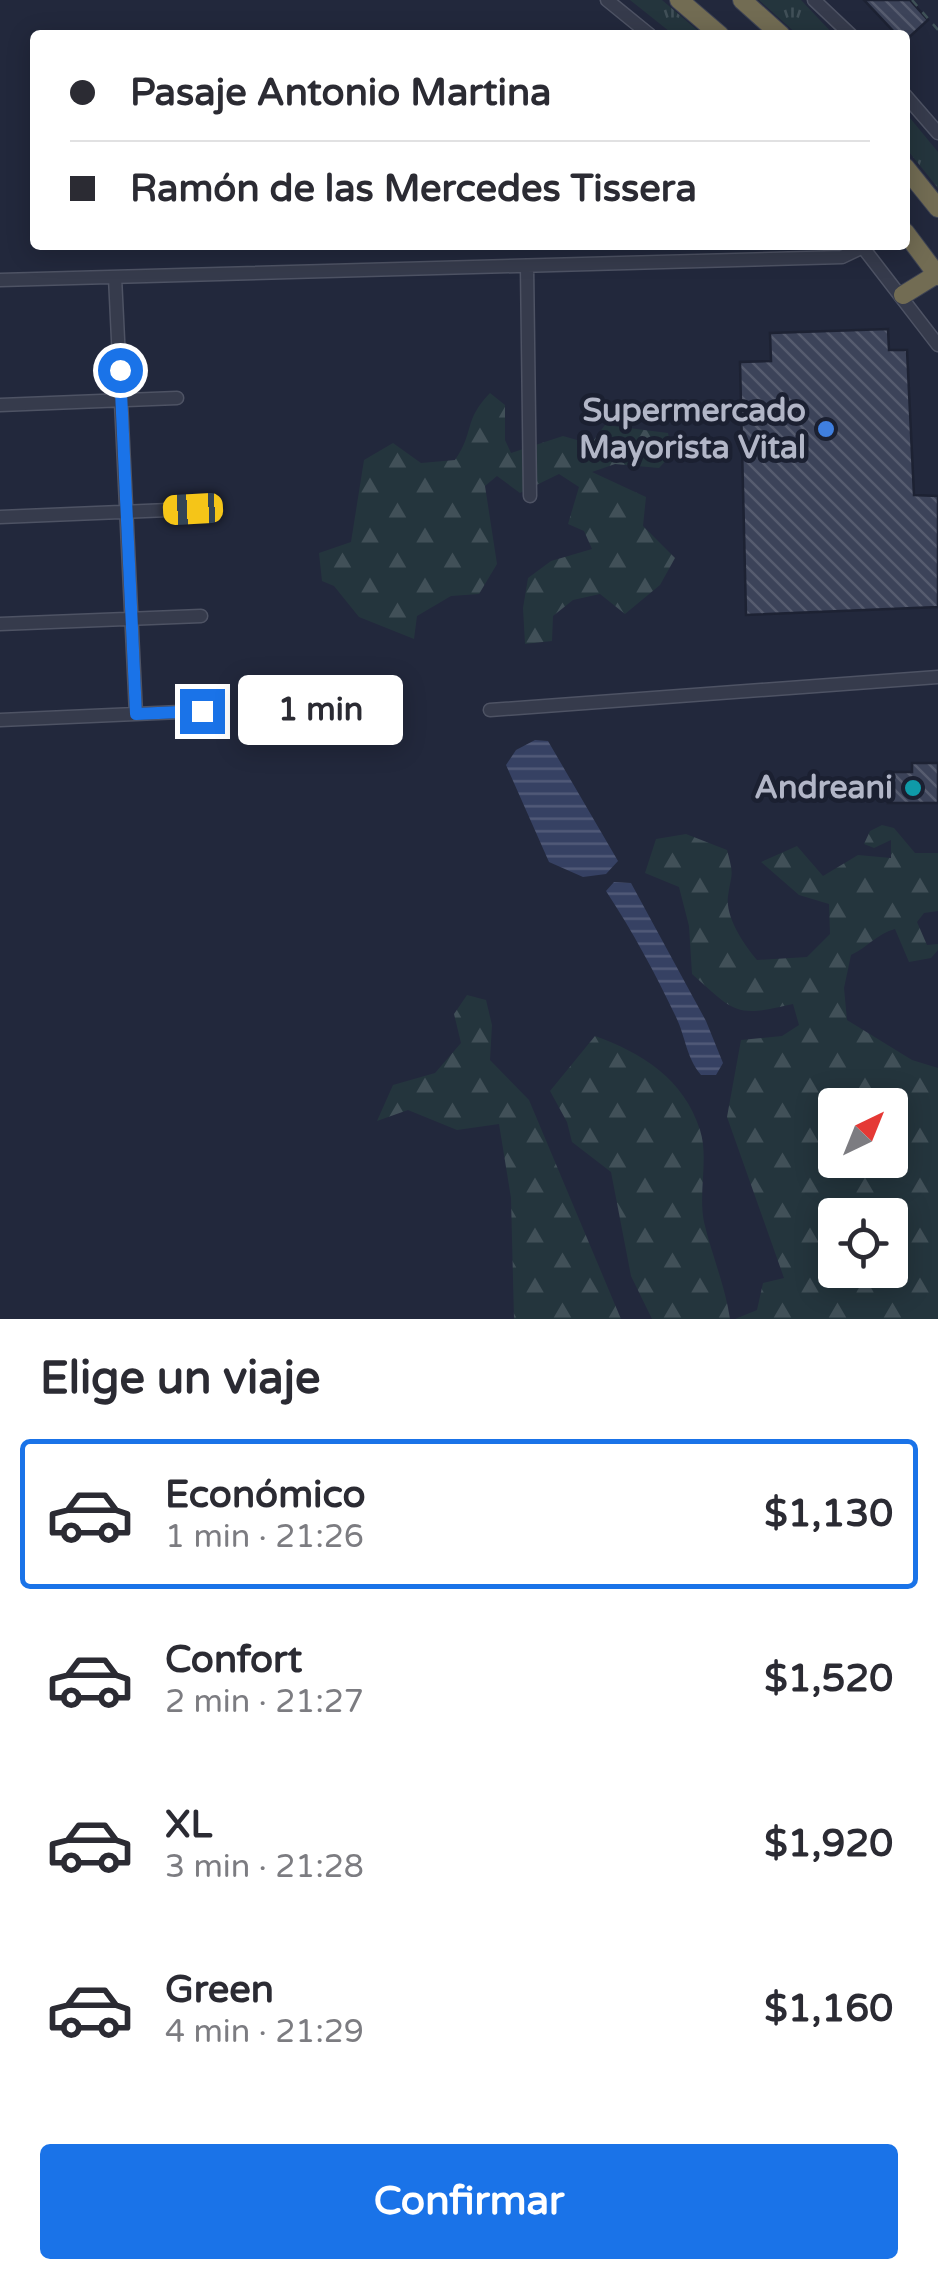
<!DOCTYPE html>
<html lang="es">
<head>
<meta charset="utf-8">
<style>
  body { margin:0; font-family:"Varela Round",sans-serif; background:#f2f2f3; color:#2b2b33; height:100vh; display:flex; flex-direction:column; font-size:38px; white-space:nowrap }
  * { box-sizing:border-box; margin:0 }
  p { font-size:32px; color:#7c7c81 }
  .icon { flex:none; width:55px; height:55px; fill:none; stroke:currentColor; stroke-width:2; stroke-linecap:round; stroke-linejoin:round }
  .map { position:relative; height:1319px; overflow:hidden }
  .drawer { display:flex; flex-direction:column; background:#fff; flex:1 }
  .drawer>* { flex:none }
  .top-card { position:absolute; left:30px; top:30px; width:880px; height:220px; border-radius:10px; box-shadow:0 5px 25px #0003; display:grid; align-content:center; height:220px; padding:0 40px; background:#fff }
  .needle { width:65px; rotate:43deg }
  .fabs { position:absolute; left:818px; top:1088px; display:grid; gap:20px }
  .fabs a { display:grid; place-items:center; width:90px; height:90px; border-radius:10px; background:#fff; box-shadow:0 5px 25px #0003; font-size:50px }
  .end { position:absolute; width:45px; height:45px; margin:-22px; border:12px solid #1a73e8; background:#fff; box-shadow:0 0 0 5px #fff }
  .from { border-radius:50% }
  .bubble { position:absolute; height:70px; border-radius:10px; background:#fff; box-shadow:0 5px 25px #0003; font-size:32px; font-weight:700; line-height:70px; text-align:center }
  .car { position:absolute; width:30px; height:60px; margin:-30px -15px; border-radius:12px; box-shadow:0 0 8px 2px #0007; background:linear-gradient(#f5c518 24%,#345 0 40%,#f5c518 0 76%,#345 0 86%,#f5c518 0) }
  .top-card b { display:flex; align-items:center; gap:35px; height:95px; font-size:38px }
  .top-card b+b { border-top:2px solid #e1e1e2 }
  .top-card i { width:25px; height:25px; background:#2b2b33 }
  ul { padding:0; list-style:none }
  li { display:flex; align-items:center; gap:30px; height:150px; margin:0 20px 15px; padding:0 20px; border:5px solid transparent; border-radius:10px }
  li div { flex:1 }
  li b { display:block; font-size:38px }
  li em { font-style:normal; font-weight:700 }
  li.on { border-color:#1a73e8 }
  li>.icon { width:90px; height:90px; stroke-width:1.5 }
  h2 { padding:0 40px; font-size:45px; line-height:120px }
  .button { display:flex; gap:20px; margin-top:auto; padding:20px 40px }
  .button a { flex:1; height:115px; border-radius:10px; background:#1a73e8; color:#fff; font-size:40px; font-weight:700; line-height:115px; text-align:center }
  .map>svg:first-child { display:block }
  .grass { fill:url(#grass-tufts) }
  .forest { fill:url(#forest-firs); fill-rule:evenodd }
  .water { fill:url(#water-rules) }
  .building { fill:url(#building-back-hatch); stroke:#1d2233; stroke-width:2.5 }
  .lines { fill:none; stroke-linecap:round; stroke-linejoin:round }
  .minor-casing { stroke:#4e5364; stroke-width:15 }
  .highway-casing { stroke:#3e4354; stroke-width:20 }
  .path { stroke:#3f5157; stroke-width:2.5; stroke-dasharray:8 8; stroke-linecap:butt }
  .minor { stroke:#363b4c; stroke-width:12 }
  .highway { stroke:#726c53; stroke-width:18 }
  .route { stroke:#1a73e8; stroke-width:12 }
  .shop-dot { fill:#3f7fe0; stroke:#1b2031; stroke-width:4 }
  .culture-dot { fill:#0f9aa8; stroke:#1b2031; stroke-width:4 }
  .labels { text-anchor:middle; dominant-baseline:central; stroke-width:9; stroke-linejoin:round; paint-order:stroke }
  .poi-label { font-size:32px; font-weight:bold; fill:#b2b6c7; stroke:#1b2031; text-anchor:end }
</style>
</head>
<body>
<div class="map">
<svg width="938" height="1319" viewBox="0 0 938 1319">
  <defs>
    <pattern id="grass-tufts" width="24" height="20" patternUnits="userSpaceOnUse" patternTransform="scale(2.5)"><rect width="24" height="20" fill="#24353d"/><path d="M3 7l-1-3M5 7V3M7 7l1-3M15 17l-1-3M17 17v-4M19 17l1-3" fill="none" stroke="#415058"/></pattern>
    <pattern id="forest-firs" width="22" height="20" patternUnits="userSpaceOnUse" patternTransform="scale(2.5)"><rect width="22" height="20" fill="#24353d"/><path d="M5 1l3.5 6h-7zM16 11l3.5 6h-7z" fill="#415058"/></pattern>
    <pattern id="water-rules" width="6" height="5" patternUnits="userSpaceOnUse" patternTransform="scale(2.5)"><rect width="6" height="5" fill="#364163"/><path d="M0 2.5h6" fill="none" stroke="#515a78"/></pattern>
    <pattern id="building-back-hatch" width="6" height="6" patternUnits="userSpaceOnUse" patternTransform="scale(2.5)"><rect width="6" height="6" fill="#3c4359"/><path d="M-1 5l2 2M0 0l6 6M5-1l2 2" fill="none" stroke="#565c6f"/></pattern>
  </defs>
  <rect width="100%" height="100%" fill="#22283c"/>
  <path class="grass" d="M630 0H662L703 35H674Z
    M759 0H801L834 35H798Z
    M905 112 938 152V188L905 147Z"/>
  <path class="forest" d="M490 393 505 405V440L511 453 563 436 591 444 605 425 668 433 672 454 659 468 615 464 592 472 646 497 643 526 675 558 660 585 625 614 600 594 573 600 553 616 552 641 525 644 523 608 528 578 551 561 592 549 584 531 568 524 579 487 559 474 520 493 497 476 485 486 497 564 479 594 451 596 417 616 414 639 359 617 334 586 322 581 319 553 351 542 364 460 393 443 421 463 455 460C475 431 463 421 490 393Z
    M882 825 894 828 915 853H938V911L924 913 917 922 927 945 938 944V950L931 958 909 962 895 929C878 933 868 947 851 955L844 988 847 1020 912 1060 938 1068V1319H735L757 1310 763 1283 784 1278 727 1117 741 1040 782 1036 799 1025 793 1004C734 1018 735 1012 692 974L689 926 679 887 645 873 656 839 686 834 727 850C734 877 732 870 728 896 725 917 744 945 757 960L807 957 830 934 829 904 799 895 761 862 797 846 823 876 858 855 891 858V840L874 848 864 844 870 831ZM890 1105V1160H835V1105ZM890 1215V1270H835V1215Z
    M467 995 486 1000 492 1025 490 1060 529 1100 621 1319H514L511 1198 499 1124 457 1130 408 1110 377 1121 393 1085 435 1073 461 1043 454 1014Z
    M595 1036C642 1053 684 1079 700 1130 709 1157 698 1193 704 1222 712 1256 725 1285 730 1319H652L631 1276 611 1172 572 1142 567 1122 550 1091Z"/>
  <path class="water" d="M535 740 548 741 618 861 606 874 583 877 549 862 506 765 516 750Z
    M614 882 631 883 706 1021 723 1063 716 1075H701C686 1057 686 1038 676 1017 655 973 633 932 606 891Z"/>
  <path class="building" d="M864 0H910L928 20 905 41V35H897Z
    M888 329 889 350H907L914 495 938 496V607L746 615 740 362 771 361 770 333Z
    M912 763H938V803H888L887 772H912Z"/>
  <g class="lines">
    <g class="minor-casing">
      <path id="minor" d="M607 0 650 35
        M814 0 851 35
        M905 95 938 133
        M861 245 938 345
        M527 266 530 496
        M115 277 136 714
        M0 280 842 257 863 247
        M0 405 177 398
        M0 517 193 509
        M0 624 201 616
        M490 710 938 677
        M0 720 203 711"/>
    </g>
    <g class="highway-casing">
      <path id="highway" d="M679 0 720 35
        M742 0 781 35
        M905 167 938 208
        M905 232 938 276
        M903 295 937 274"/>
    </g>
    <path class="path" d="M912 0 938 30"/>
    <use href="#minor" class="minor"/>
    <use href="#highway" class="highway"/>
  </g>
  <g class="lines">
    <path class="route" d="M120 370 136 714 202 711"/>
  </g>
  <circle class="shop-dot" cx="826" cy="429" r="10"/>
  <circle class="culture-dot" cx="913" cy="788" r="10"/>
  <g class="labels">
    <g class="poi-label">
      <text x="806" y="411">Supermercado<tspan x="806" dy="37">Mayorista Vital</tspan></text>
      <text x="893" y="788">Andreani</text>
    </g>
  </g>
</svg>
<div class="fabs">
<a><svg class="needle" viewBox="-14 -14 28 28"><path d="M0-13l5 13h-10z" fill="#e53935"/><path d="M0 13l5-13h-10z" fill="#7c7c81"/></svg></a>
<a><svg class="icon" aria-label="locate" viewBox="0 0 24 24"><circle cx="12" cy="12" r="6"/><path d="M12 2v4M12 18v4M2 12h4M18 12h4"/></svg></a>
</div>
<i class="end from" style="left:120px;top:370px"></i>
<i class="end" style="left:202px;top:711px"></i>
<div class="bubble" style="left:238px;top:675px;width:165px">1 min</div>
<i class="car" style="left:193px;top:509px;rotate:267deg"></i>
<div class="top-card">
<b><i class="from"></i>Pasaje Antonio Martina</b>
<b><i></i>Ramón de las Mercedes Tissera</b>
</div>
</div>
<section class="drawer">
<h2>Elige un viaje</h2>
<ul>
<li class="on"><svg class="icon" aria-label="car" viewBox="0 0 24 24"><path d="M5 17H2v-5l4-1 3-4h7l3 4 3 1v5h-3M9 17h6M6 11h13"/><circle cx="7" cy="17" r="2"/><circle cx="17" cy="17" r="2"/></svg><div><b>Económico</b><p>1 min · 21:26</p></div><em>$1,130</em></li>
<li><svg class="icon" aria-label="car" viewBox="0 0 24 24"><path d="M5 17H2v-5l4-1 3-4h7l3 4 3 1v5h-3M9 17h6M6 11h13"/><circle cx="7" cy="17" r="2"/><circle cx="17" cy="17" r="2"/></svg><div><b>Confort</b><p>2 min · 21:27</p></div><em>$1,520</em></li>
<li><svg class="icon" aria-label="car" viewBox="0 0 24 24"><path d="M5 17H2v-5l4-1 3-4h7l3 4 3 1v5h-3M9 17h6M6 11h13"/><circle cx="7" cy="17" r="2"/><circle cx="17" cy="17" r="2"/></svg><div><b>XL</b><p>3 min · 21:28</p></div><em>$1,920</em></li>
<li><svg class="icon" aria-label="car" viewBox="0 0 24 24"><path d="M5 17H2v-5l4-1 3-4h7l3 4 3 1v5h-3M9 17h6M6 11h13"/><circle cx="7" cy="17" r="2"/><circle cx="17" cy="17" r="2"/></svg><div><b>Green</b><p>4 min · 21:29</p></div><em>$1,160</em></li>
</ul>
<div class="button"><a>Confirmar</a></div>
</section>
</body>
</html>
